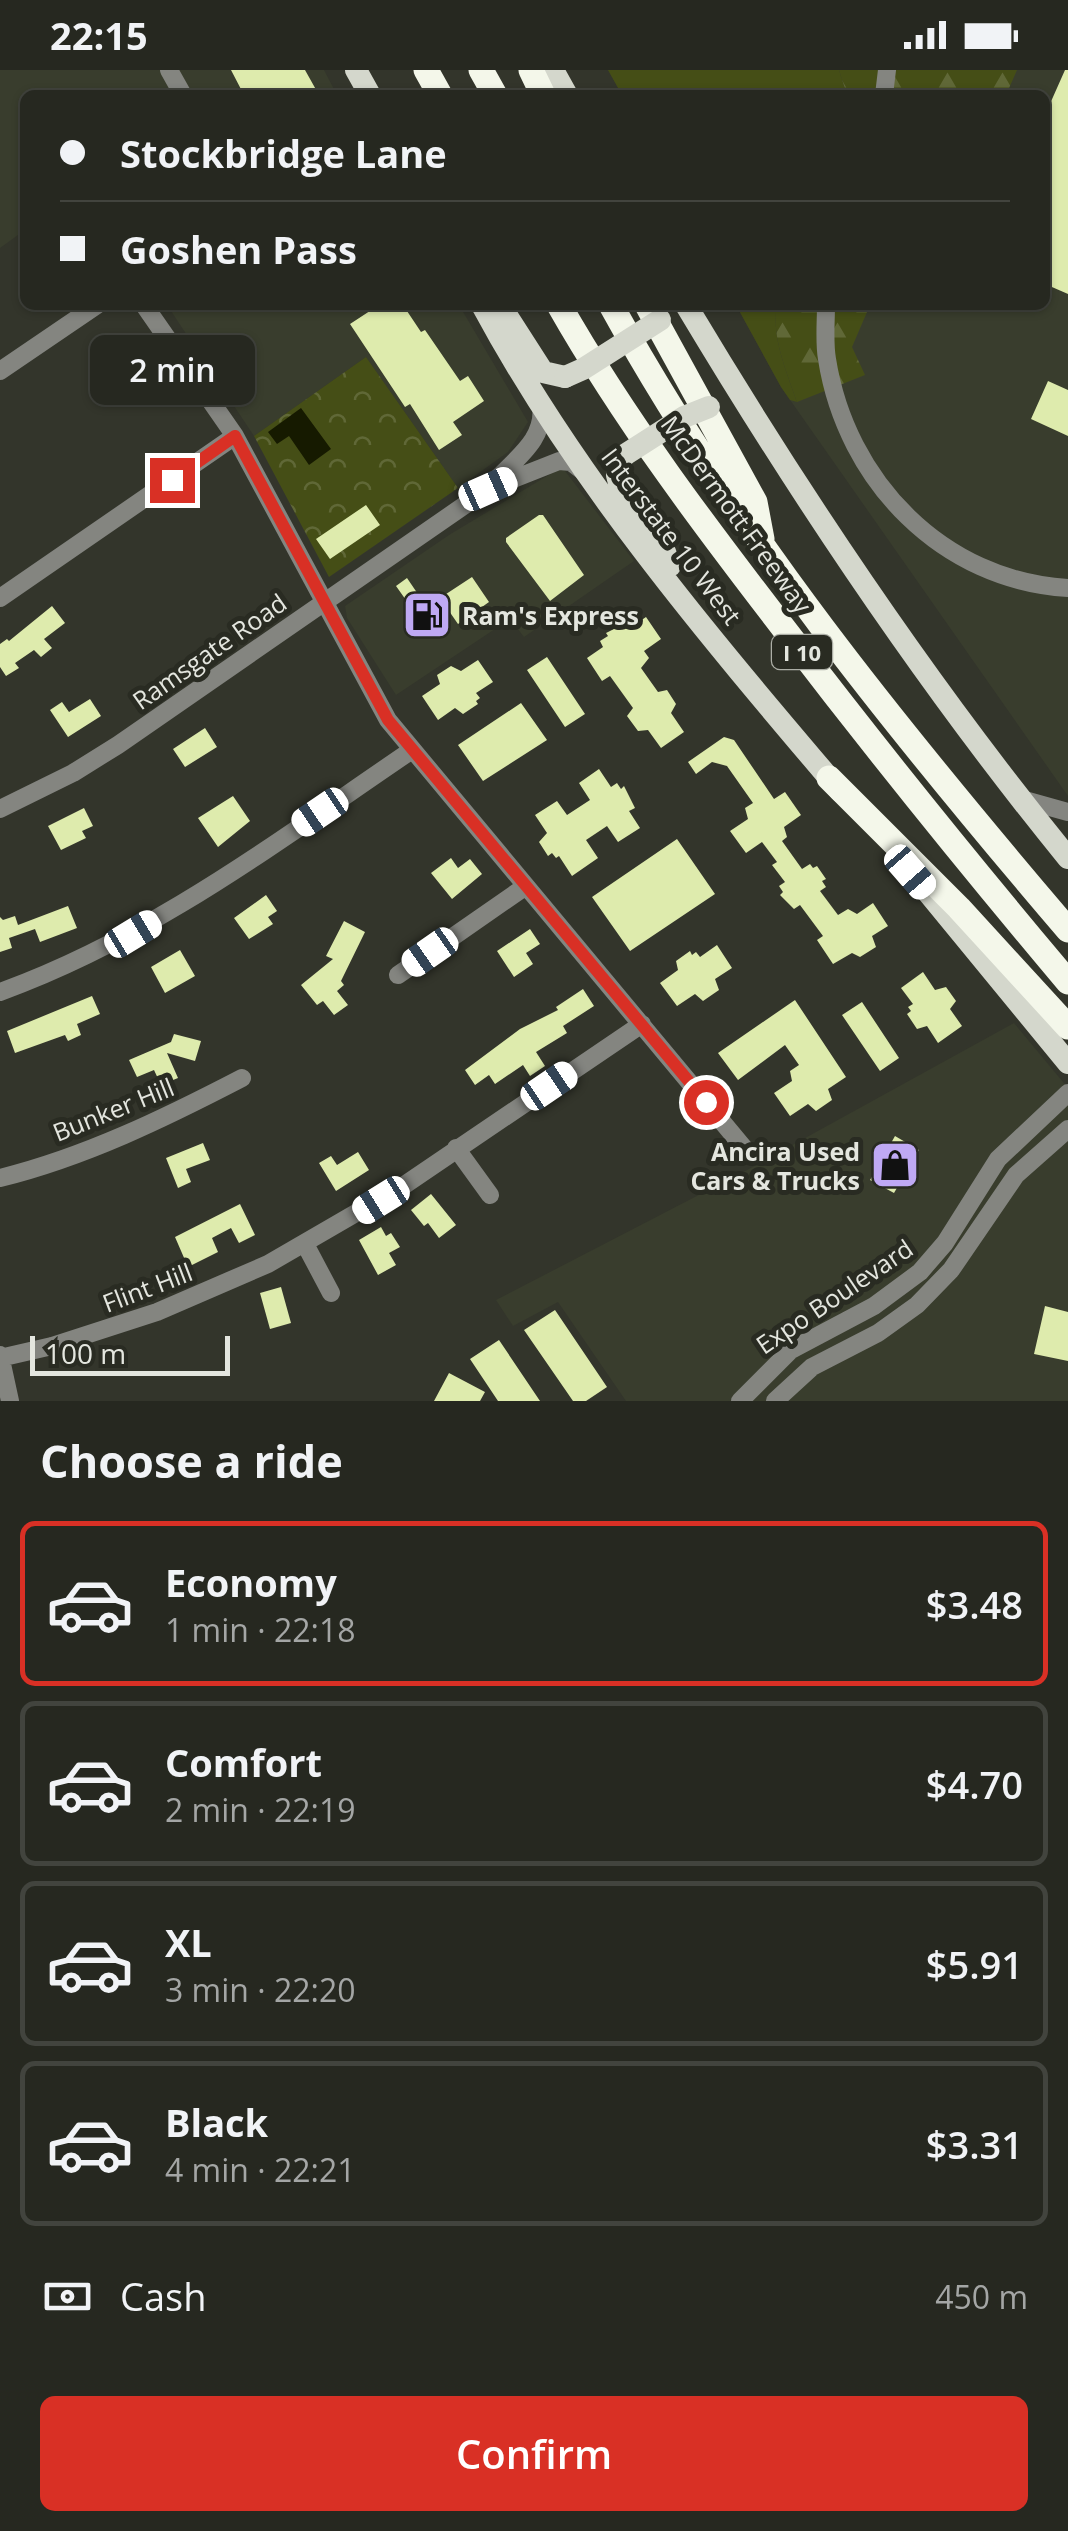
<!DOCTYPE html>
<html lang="en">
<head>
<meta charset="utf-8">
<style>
  body { margin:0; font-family:"Open Sans",sans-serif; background:#32342d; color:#f1f3f6; height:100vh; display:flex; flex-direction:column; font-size:38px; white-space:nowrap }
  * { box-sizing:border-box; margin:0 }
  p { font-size:32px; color:#a4a6a5 }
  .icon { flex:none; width:55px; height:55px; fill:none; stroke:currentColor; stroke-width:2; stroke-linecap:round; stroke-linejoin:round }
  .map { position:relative; height:1331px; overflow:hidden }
  .side { display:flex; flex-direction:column; background:#262820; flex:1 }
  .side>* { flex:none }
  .top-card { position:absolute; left:20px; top:20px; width:1030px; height:220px; border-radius:15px; box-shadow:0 2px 8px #0004,0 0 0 2px #42443e; display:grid; align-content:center; height:220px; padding:0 40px; background:#262820 }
  .scale { position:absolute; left:30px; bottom:25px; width:200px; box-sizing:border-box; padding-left:10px; border:5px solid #e4e6df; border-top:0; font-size:28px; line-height:35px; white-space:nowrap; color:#e4e6df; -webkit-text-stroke:8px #292b22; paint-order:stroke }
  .end { position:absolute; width:45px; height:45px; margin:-22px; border:12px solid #d93025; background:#fff; box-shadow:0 0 0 5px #fff }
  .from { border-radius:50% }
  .bubble { position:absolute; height:70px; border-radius:15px; background:#262820; box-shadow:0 2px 8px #0004,0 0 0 2px #42443e; font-size:32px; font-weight:600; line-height:70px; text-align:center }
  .car { position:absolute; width:30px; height:60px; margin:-30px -15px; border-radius:12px; box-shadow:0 0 8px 2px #0007; background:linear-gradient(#fff 24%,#345 0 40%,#fff 0 76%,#345 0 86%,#fff 0) }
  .top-card b { display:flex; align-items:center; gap:35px; height:95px; font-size:38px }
  .top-card b+b { border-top:2px solid #42443e }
  .top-card i { width:25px; height:25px; background:#f1f3f6 }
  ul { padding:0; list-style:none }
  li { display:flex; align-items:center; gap:30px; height:165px; margin:0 20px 15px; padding:0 20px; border:5px solid #42443e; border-radius:15px }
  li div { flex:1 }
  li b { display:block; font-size:38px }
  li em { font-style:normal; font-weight:600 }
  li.current { border-color:#d93025 }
  li>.icon { width:90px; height:90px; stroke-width:1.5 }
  h2 { padding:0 40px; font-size:45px; line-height:120px }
  .pay { display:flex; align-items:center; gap:25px; height:110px; padding:0 40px; font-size:38px }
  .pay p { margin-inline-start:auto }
  .button { display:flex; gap:20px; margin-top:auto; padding:20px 40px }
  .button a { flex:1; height:115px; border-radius:15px; background:#d93025; color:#fff; font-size:40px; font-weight:600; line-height:115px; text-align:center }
  .status { display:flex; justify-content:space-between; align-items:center; height:70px; padding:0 50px; background:#262820; direction:ltr }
  .status svg { height:28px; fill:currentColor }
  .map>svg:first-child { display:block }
  .built { fill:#393d2d }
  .green { fill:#454e16 }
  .forest { fill:url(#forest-firs) }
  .park { fill:url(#park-crowns) }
  .water { fill:#161a00 }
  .building { fill:#deebad }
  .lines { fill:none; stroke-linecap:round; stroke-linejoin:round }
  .minor { stroke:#848580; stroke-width:18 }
  .major { stroke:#d4d7cc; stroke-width:22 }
  .highway { stroke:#f4f7ea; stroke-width:25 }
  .major-bridge { stroke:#d4d7cc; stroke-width:22 }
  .route { stroke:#d93025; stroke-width:12 }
  .labels { text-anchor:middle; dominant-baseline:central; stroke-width:10; stroke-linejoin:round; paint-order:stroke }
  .shield { fill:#292b22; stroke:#acaea6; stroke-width:2.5 }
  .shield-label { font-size:22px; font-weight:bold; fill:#e4e6df }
  .street-label { font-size:25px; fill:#e4e6df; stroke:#292b22 }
  .poi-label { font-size:25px; font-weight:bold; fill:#e4e6df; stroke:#292b22; text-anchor:start }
</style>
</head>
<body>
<div class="status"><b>22:15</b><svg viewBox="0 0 49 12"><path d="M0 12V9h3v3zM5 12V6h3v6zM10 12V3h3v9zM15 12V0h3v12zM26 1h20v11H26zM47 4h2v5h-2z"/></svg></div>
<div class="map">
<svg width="1068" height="1331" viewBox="0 0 1068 1331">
  <defs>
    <pattern id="forest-firs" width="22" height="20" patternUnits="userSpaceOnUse" patternTransform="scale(2.5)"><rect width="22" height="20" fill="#454e16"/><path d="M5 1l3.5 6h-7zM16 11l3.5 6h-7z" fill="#606837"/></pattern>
    <pattern id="park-crowns" width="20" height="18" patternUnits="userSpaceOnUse" patternTransform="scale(2.5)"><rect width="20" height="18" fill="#454e16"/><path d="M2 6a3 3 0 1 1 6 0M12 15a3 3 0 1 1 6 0" fill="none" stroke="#606837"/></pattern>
  </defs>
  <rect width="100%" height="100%" fill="#33352b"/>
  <path class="built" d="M0 0H324L337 25H25V160L0 178Z
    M608 0H1068V726L781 317 736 235H1045V25H622Z
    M167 235H459L528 352 508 382 458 418 366 287 254 366Z
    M562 397 634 491 524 567 510 549 396 625 347 548 345 536 449 465Z
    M1014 953 1068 1018V1331H626L558 1232 513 1256 496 1230 747 1100Z"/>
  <path class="green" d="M608 0H839L847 25H622Z
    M736 235H777C771 267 787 302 797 332L790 330 781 317Z"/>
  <path class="forest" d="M839 0H1017L1006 25H847Z
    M777 235H870L852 277 865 305 797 332C787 302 771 267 777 235Z"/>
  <path class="park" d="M366 287 458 418 329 507 254 366Z"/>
  <path class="water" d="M301 338 331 379 309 395 289 366 277 374 268 362Z"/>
  <path class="building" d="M231 0H305L319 25H244Z
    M1065 0H1068V224L1045 214V45Z
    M379 235H403L421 262 425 260 460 311 468 306 484 331 453 352 462 365 439 380 410 334 405 337 350 254Z
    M1048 311 1068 320V366L1031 349Z
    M366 435 380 455 330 489 316 469Z
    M539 445H543L584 505 550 531 506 472V468Z
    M472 507 489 532 458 554 440 528Z
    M407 508 424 533 413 540 396 516Z
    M52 536 65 553 44 569 52 578 41 587 34 580 15 593 19 598 6 606 0 597V574L7 569 9 571Z
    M646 547 661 569 644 581 649 588 641 598 658 622 667 620 676 634 671 643 684 662 661 678 648 660 638 661 627 646 633 638 610 606 602 611 587 588 603 577 600 571 608 566 606 563 626 553 630 558Z
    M547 587 585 644 565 657 527 600Z
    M478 590 493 612 476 623 480 628 476 631 478 634 463 644 455 638 438 650 422 626 440 614 437 605 451 596 461 601Z
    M90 629 101 646 68 667 50 640 62 632 69 642Z
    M521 633 547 670 483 711 458 675Z
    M205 658 217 677 185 697 173 679Z
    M724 667 734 670 774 729 785 722 801 745 784 757 787 767 782 771 802 799 810 794 813 798 817 796 826 809 822 811 826 817 820 821 838 845 848 839 857 844 873 833 888 856 872 866 876 877 860 887 852 883 833 894 817 870 823 866 800 835 794 839 780 825 783 822 779 816 785 812 772 795 777 792 762 772 746 783 730 761 748 749 745 738 753 733 727 696 712 692 696 704 688 692Z
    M599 699 611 717 617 713 621 719 624 716 635 738 629 741 640 758 618 772 607 756 586 770 598 788 572 806 559 786 556 788 552 783 548 786 539 772 547 763 535 745 557 731 567 745 590 730 579 713Z
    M233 726 250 751 218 777 198 748Z
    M84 738 93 756 82 761 86 768 61 780 48 756Z
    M677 769 715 824 630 881 592 827Z
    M451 788 458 798 470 789 482 804 452 829 431 803Z
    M266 825 277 841 268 847 273 854 249 869 234 848Z
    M68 836 77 858 40 872 35 859 9 868 12 878 0 882V847L3 850 15 846 18 855Z
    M344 851 365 862 341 911 344 915 337 921 348 935 334 945 323 931 317 935 301 915 333 889 326 886Z
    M530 859 540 874 526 883 533 894 514 907 497 881Z
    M717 875 732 898 715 909 719 920 703 931 695 924 677 936 660 913 678 900 676 891 690 881 692 885 696 882 700 887Z
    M180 880 195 906 165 923 151 897Z
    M923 902 935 920 946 917 956 931 950 939 962 956 938 973 927 956 917 959 907 944 911 941 908 937 913 934 901 918Z
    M583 919 594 936 563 956 567 963 536 982 545 996 530 1006 523 995 495 1014 489 1005 475 1015 465 1000 520 959 558 940 556 937Z
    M92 926 100 944 77 954 81 965 68 971 65 965 15 983 7 961Z
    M795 930 846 1007 828 1019 832 1030 816 1041 808 1034 790 1046 774 1023 792 1011 790 1001 799 995 785 975 738 1010 718 983Z
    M862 932 899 988 880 1001 842 945Z
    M174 964 201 971 195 991 167 983 178 1008 161 1015 154 1000 137 1007 129 990 171 972Z
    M895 1066 919 1080 894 1123 870 1110Z
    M203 1073 210 1090 186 1099 191 1112 178 1118 166 1088Z
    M358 1082 369 1100 336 1121 319 1093 331 1086 337 1095Z
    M431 1124 456 1155 439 1168 428 1153 424 1156 411 1140Z
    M240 1134 255 1165 239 1173 231 1158 212 1168 218 1182 188 1197 175 1167Z
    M381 1157 386 1166 391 1163 400 1177 389 1183 396 1195 378 1205 359 1170Z
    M281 1217 291 1253 270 1259 260 1223Z
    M1045 1236 1068 1242V1291L1034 1284Z
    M555 1240 607 1317 586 1331H573L524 1260Z
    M499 1270 540 1331H498L470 1289Z
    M449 1303 485 1322 480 1331H434Z"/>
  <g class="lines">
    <path class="minor" d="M169 0 183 25
      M884 25 887 0
      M144 235 235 366 388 650 749 1084
      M826 235C826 252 824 272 827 289 846 411 943 511 1068 518
      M0 301 97 235
      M495 411C516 388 546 369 541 335
      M0 528 235 366
      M1021 729 1068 742
      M0 739 73 703 118 675 488 419 559 391 571 392 584 402
      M398 905 526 816
      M0 922C152 867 279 770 412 680
      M456 1078 490 1125
      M0 1108C85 1087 165 1048 242 1008
      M305 1174 331 1223
      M0 1285 10 1331
      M0 1288 52 1276 157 1242 268 1194 406 1114 642 954
      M740 1331 791 1280 874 1236 920 1202 945 1173 998 1089 1068 1023
      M775 1331 812 1297 878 1263 917 1235 951 1200 1016 1105 1068 1059"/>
    <path class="major" d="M356 0 370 25
      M553 0 567 25
      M482 235C577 412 711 569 841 722
      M500 235 543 302 565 307
      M686 235C801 427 926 614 1068 788
      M623 386 617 405 620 417 665 482 670 496
      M921 814 1068 993"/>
    <path class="highway" d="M426 0 440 25
      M481 0 495 25
      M531 0 543 25
      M559 235C625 351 707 459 788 564 879 683 972 798 1068 912
      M611 235C736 462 900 663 1068 860
      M647 235 755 432 762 469
      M829 708 959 838 1068 957"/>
    <path class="major-bridge" d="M565 307 583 299 660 250
      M623 386 684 347 709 337"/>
  </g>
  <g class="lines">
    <path class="route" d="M172 410 235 366 388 650 706 1032"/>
  </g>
  <defs>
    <g id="fuel-square" transform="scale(2.5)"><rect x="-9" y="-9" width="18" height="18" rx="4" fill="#bfa9f4" stroke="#292b22"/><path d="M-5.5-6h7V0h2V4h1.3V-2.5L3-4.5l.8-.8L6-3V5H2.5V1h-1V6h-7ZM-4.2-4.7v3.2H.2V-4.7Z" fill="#111"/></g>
    <g id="shop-square" transform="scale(2.5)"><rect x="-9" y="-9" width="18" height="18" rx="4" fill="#bfa9f4" stroke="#292b22"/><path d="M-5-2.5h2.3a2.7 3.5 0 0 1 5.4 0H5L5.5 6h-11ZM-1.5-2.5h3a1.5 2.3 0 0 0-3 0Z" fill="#111"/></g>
  </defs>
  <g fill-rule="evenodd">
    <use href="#fuel-square" x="427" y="545"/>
    <use href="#shop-square" x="895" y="1095"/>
  </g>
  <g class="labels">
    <rect class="shield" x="772" y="565" width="60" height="34" rx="8"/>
    <g class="shield-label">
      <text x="802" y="582">I 10</text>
    </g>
    <g class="street-label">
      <text transform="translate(737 444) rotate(54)">McDermott Freeway</text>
      <text transform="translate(672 466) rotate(53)">Interstate 10 West</text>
      <text transform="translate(209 581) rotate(-35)">Ramsgate Road</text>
      <text transform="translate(113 1039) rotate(-22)">Bunker Hill</text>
      <text transform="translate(147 1217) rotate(-21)">Flint Hill</text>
      <text transform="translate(834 1226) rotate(-34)">Expo Boulevard</text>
    </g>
    <g class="poi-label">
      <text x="462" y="545">Ram's Express</text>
      <text x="860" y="1081" text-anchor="end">Ancira Used<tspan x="860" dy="29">Cars &amp; Trucks</tspan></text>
    </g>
  </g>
</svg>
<div class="scale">100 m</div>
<i class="end from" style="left:706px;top:1032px"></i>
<i class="end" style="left:172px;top:410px"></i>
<div class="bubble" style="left:90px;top:265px;width:165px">2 min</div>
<i class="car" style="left:488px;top:419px;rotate:66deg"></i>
<i class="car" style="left:320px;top:742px;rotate:236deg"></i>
<i class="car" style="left:910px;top:802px;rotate:139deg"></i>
<i class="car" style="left:133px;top:864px;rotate:59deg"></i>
<i class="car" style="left:430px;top:882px;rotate:235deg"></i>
<i class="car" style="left:549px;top:1016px;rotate:56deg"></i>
<i class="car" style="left:381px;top:1130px;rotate:238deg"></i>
<div class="top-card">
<b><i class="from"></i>Stockbridge Lane</b>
<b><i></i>Goshen Pass</b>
</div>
</div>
<section class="side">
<h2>Choose a ride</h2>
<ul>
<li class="current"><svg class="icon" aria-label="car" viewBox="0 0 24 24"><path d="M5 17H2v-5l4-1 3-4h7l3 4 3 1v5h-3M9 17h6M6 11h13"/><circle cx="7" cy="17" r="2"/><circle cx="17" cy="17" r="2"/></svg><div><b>Economy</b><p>1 min · 22:18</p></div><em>$3.48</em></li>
<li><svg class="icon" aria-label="car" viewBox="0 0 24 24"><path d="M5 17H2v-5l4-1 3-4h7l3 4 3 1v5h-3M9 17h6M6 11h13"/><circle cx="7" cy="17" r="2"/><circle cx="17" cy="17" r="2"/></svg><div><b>Comfort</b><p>2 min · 22:19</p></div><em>$4.70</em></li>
<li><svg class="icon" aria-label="car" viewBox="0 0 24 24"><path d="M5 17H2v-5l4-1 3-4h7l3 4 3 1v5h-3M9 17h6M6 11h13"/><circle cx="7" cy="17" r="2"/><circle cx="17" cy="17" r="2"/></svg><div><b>XL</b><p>3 min · 22:20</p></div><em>$5.91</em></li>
<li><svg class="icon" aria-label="car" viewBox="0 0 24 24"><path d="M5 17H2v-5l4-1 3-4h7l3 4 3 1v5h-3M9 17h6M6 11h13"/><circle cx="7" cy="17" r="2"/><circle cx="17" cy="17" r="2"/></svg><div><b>Black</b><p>4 min · 22:21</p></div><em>$3.31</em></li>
</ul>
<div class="pay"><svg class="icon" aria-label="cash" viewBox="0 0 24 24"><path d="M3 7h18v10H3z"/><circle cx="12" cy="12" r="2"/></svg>Cash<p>450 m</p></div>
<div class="button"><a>Confirm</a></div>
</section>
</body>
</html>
